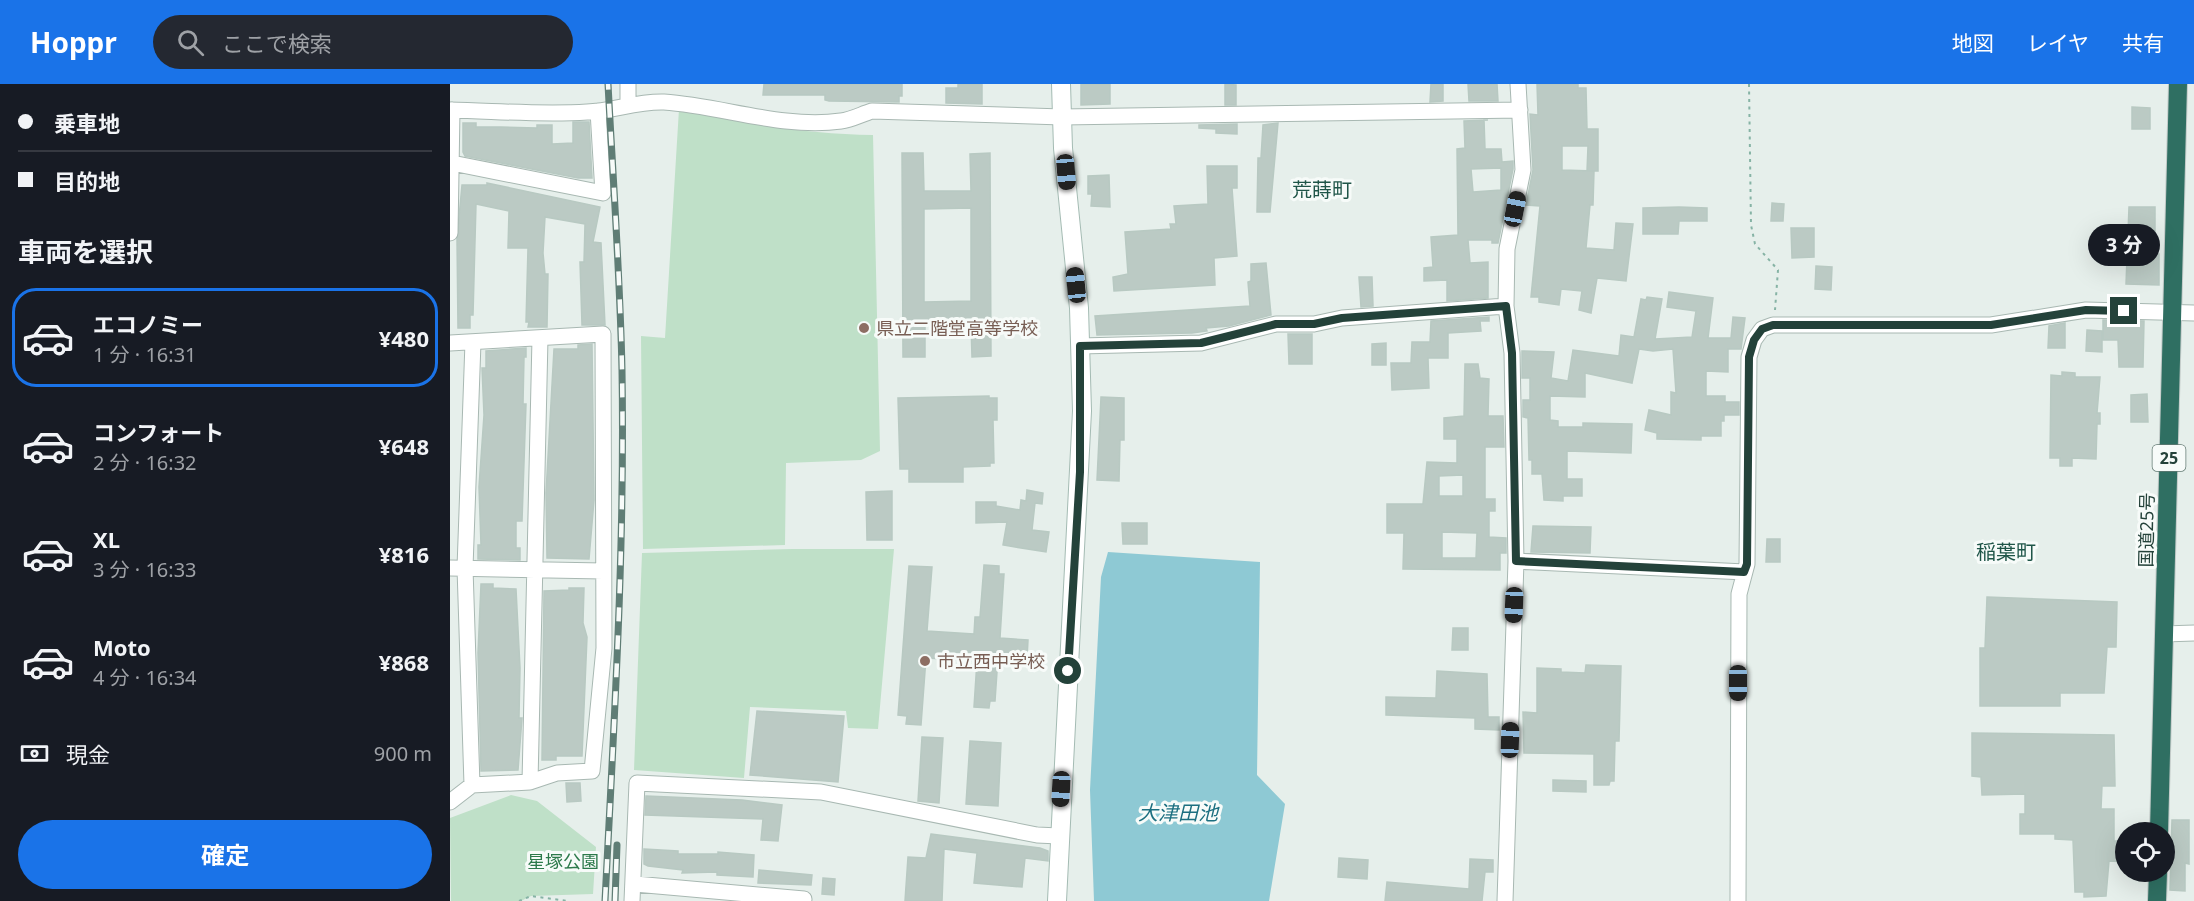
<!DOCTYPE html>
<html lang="ja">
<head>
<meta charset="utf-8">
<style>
  body { margin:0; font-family:"Noto Sans","Noto Sans JP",sans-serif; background:#242831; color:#f1f3f6; height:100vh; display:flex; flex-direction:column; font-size:22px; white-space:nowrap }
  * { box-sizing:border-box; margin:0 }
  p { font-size:20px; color:#9ea1a6 }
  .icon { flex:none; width:33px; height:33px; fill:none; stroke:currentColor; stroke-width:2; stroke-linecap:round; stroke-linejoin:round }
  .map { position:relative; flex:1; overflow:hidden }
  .drawer { display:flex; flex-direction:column; background:#171b24; width:450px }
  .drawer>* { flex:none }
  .guide { display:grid; align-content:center; height:132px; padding:0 18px; background:#171b24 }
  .fabs { position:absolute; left:1665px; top:738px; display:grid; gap:12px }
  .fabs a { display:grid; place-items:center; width:60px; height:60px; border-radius:50%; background:#171b24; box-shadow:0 6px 24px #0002; font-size:30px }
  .end { position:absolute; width:27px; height:27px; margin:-14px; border:8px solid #24423a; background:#fff; box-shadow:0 0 0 3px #fff }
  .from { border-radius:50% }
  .bubble { position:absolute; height:42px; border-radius:21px; background:#171b24; box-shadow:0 6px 24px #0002; font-size:20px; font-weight:700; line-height:42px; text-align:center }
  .car { position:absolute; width:18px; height:36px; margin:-18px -9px; border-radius:8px; box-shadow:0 0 4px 2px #0007; background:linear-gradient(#222 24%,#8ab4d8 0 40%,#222 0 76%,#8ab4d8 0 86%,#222 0) }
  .guide b { display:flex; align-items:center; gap:21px; height:57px; font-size:22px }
  .guide b+b { border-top:2px solid #363941 }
  .guide i { width:15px; height:15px; background:#f1f3f6 }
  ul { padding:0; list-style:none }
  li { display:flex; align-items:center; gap:18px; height:99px; margin:0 12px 9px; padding:0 6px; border:3px solid transparent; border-radius:24px }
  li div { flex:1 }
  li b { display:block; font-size:22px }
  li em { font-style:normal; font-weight:700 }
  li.active { border-color:#1a73e8 }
  li>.icon { width:54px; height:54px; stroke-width:1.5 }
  h2 { padding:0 18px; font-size:27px; line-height:72px }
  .pay { display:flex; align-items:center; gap:15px; height:66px; padding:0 18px; font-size:22px }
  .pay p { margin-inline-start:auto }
  .primary-button { display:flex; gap:12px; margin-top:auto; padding:12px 18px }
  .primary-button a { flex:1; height:69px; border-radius:36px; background:#1a73e8; color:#fff; font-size:24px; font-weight:700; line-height:69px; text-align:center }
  header { display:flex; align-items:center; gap:36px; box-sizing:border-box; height:84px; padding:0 30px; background:#1a73e8; color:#fff }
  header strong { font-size:28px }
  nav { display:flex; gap:33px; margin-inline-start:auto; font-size:21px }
  .search { width:420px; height:54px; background:#242831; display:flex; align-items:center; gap:15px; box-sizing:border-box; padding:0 21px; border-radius:33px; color:#9ea1a6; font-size:22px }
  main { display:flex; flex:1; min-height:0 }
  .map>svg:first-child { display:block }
  .green { fill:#bfe0c8 }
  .water { fill:#8ec9d4 }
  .building { fill:#bbcac4; stroke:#b8c9c2; stroke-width:1.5; fill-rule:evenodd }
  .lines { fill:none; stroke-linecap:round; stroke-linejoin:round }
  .street-casing { stroke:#a8b8b2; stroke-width:17 }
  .secondary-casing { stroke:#a4bbb3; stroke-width:20 }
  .highway-casing { stroke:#c2cac8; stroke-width:20 }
  .path { stroke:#86b3a5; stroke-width:2; stroke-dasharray:3 4.5; stroke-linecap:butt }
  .street { stroke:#fff; stroke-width:15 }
  .secondary { stroke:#fff; stroke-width:18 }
  .highway { stroke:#2f6f62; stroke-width:18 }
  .rail-casing { stroke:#5f7d75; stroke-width:7 }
  .rail { stroke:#f7fbf9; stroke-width:4.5; stroke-dasharray:14; stroke-linecap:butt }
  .route { stroke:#24423a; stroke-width:8 }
  .education-dot { fill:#8d6e63; stroke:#f7fbf9; stroke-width:2 }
  .labels { text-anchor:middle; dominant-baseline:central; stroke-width:6; stroke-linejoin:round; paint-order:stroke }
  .shield { fill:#f7fbf9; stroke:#637a73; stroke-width:1.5 }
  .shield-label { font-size:16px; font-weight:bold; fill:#24423a }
  .education-label { font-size:18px; fill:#785e54; stroke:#f7fbf9; text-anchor:start }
  .street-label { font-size:18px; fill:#24423a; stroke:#f7fbf9 }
  .park-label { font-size:18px; fill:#2d7a4b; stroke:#f7fbf9 }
  .neighbourhood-label { font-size:20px; fill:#1f5548; stroke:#f7fbf9 }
  .water-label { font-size:20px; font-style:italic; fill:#1c6f80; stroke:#f7fbf9 }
</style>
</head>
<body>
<header>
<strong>Hoppr</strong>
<div class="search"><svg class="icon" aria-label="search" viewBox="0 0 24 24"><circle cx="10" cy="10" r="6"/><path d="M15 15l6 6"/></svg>ここで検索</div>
<nav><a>地図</a><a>レイヤ</a><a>共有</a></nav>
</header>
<main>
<section class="drawer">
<div class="guide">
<b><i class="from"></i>乗車地</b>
<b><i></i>目的地</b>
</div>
<h2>車両を選択</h2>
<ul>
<li class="active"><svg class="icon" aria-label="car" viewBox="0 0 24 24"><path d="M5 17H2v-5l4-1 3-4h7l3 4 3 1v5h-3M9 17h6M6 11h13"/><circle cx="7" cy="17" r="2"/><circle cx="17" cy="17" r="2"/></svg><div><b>エコノミー</b><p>1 分 · 16:31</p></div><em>¥480</em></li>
<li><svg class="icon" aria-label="car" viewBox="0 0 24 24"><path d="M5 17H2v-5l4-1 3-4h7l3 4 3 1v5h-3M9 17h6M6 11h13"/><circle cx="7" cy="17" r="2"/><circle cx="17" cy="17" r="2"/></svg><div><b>コンフォート</b><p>2 分 · 16:32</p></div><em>¥648</em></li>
<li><svg class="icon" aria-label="car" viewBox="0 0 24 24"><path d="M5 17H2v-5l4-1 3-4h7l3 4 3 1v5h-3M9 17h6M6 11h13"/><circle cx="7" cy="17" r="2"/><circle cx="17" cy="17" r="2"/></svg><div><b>XL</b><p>3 分 · 16:33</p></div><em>¥816</em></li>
<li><svg class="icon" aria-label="car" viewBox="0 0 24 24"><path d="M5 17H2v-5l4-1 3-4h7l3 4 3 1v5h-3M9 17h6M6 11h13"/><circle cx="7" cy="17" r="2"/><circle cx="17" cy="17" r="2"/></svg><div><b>Moto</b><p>4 分 · 16:34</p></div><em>¥868</em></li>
</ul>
<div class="pay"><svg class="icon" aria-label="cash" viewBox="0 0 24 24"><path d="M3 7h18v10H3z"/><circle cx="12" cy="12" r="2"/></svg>現金<p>900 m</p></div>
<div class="primary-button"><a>確定</a></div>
</section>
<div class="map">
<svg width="1744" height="817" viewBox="0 0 1744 817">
  <rect width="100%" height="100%" fill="#e6efeb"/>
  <path class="green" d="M229 25C293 40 358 50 423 51L430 367 411 376 336 379 335 461 193 465 191 252 215 254Z
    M342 465H444L428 645 398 644 396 627 300 623 294 694 184 686 192 469Z
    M61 711 87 717 146 763 143 810 81 812 71 817H1L0 734Z"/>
  <path class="water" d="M658 468 810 478 807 691 835 720 819 817H644L640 706 651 493Z"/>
  <path class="building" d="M314 0H452V12H449V18L379 17 375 16V11H313Z
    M508 0H532V20L496 19V4H508Z
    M631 0H660V20L631 21Z
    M775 0 786 1V21H775Z
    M981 0H993V17L980 18Z
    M1018 0H1047L1048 17H1019Z
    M1087 0H1128V4H1136L1137 45H1148V87H1137L1138 62H1112V86L1144 87 1143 121H1140L1136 164 1164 166 1166 139 1183 140 1176 197 1147 194 1141 229 1129 226 1132 207 1111 205 1109 221 1089 218V213H1081L1090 122 1076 121 1083 86 1080 30 1088 31Z
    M1682 23 1700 24V45H1682Z
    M1034 36 1035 65H1051L1052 78 1063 77V85L1048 159H1042V156H1018L1020 179 1038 178V214L997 217V196L974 197V184L983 183 981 153 1008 151 1007 65 1015 64 1014 37 1038 36ZM1051 84V106L1023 108 1021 85Z
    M123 38H139L142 94H128L15 72 13 68V39H26V43H51L87 44V41H102V60L123 59Z
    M828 39 820 128H807L808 74H811L813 41Z
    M787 40V50L766 49V45L749 44V41Z
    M452 69H473L474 107H521L520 70 540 69 541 272 522 273 521 241 475 242V273H453ZM521 124V217L474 218V125Z
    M757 82H787V104H782L787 172 764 174 765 201 664 207 663 193 678 190 675 148 721 145 720 140H726L724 122 758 120Z
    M659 91 660 123 641 122 642 110H638V92Z
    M37 99 150 123 143 158 151 159 155 241H132L130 178H134L135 140 95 133 93 169 95 190H98L97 243H78L79 238H76L78 164H58L59 127 26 120 23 231H20V244H8L7 155 12 101H37Z
    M1322 119 1334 120 1333 137H1321Z
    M1229 123 1257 124V137H1229L1228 150H1193V124Z
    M1679 123H1705V170H1709V201L1676 200Z
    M1341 144H1364V173L1342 174Z
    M816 179 821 231 779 242 756 244 757 247 742 249 647 251 645 232 800 222 798 198 801 197V180Z
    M1366 182 1382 183 1381 206 1365 205Z
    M909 193H922L923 222 911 223Z
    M1219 208 1263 214 1258 254H1281L1283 233 1295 234 1291 265H1278V288L1256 287V312H1275V318H1289V331H1274V337H1271V352H1251V356L1207 355V349L1195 346 1199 326 1221 331V308L1226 309 1223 265 1203 267 1189 265 1182 299 1135 289V313L1100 312V336L1108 337V343H1133V339L1182 340 1181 369 1117 367V395H1132V412H1113V417L1094 416 1092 390H1082V376H1079L1078 334 1073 333V316H1080V294H1072V267L1104 268 1101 294 1118 297 1123 266 1169 272 1171 251 1184 253 1191 215 1196 216 1197 213 1212 215 1205 255 1242 253 1246 227 1217 223Z
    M1039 233V237H1030L1031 247 998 249V274H978L979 304 942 306 941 279H961L962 258H980L981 237Z
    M1653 236 1694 237 1693 283H1669L1668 256H1653Z
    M1615 239V264H1598L1599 242Z
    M1637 246 1652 247V268L1636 267Z
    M838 250H862V280H839Z
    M936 259V281H922V260Z
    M142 260 144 416 139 475 97 474 96 409 104 265H128V261Z
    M76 264V273H74L73 320H76L72 437H66V464H70V476L28 475V461H31L29 403 34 331 32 284H36V267Z
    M1015 280H1028L1030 294 1039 295 1038 332H1053L1054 363H1035V415H1045V427H1039V453L1056 454V469H1050V486L953 485 954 449H937V420H973L977 378 1007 379V355H994V334L1014 332ZM1013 391V412H989V392ZM992 448 1027 449 1026 474H992Z
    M1612 288 1625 289V293H1650L1647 329H1650V340H1647L1646 375 1622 374V382H1610V374H1600L1601 291 1612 292Z
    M1697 310 1698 338H1681V311Z
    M539 312V314H547V336H543L544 379H540V382L513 383V398H459V385H450L448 314Z
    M651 313 674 314V356H670L669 397 647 396Z
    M577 406 593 409 592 420 585 419 582 446 599 448 596 468 553 461 557 438 526 439V418H546V422L570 426 571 416 576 417Z
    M442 407V456H417L416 408Z
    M672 439H697V460H673Z
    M1083 442 1141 443 1140 469 1081 468Z
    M1317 455H1330V478H1316Z
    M534 481 549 482V490H554L550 554 578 556 577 575 548 573 545 617H540L539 624 524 623 527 577 476 574 471 641 456 640 457 632 448 631 459 482 482 483 477 547 524 550 525 533H530Z
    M31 500H43V504L66 505 70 584 69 634H72L68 686 31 687 28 569Z
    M119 504H134L133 539 137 553 132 672H106V676H92L94 507 119 506Z
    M1537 513 1667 518 1666 563H1657L1654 609H1610V622H1530V564H1535Z
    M1003 544H1018V566H1002Z
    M1136 581 1171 582 1169 657H1165L1164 697H1160L1159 701H1144V670L1074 669 1073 628 1087 629V584L1111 585V588L1135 589Z
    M987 587 1037 590 1038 633H1049V646L1025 645V634L936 631V613L986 614Z
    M307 627 394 632 388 698 300 691Z
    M1522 649 1664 651 1665 702H1652L1651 725H1664V757H1676V778L1659 777 1656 812 1634 813V808H1625L1623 756 1605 755V750H1570V730H1575V710L1532 711 1531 693 1522 692Z
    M472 653 493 654 489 719 468 717Z
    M520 657 551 659 548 722 516 720Z
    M1103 696 1136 697V708L1103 707Z
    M116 699H130L131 717 117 718Z
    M196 712 292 716 332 721 328 757 311 756 313 735 195 731Z
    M1722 736H1739V780L1735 779V807L1720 806Z
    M481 750 590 764 598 767V777L575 774 572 803 524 799 527 769 494 765 492 817H455L458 773 476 774Z
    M194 765 228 767V770H268V768L304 771 303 793 267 791V788L232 789 233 786 198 782 194 780Z
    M889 774 918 776 917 795 888 793Z
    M1020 775 1043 776V788H1035L1032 817H935L937 798 1019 805Z
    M309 786 362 791 361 801 308 799Z
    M373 794 385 795 384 811 372 810Z"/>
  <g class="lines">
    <g class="street-casing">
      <path id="street" d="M178 0V21
        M0 26C46 27 91 31 137 28 163 27 187 17 214 18 273 22 332 45 391 37 401 36 412 30 422 27L612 33 1070 26
        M2 79 153 109 148 27
        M0 149 2 26
        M0 259 153 250 154 564 142 687 107 689 80 698 22 701 0 718
        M630 262 751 259 826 240H864L892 234 1056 222
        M1066 477 1295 488
        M0 484 153 487
        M1714 550 1744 549
        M80 698 90 254
        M22 701 15 484 23 258
        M185 800 354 815
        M182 817 187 699 371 708 587 751 609 752
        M1055 817 1066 477 1062 269 1056 222 1057 165 1073 86 1068 0
        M1288 817 1289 510 1297 480 1299 273 1304 256 1312 245 1323 241H1541L1636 226 1744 229"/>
    </g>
    <g class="secondary-casing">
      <path id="secondary" d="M607 817 632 327 629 224 613 64 611 0"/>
    </g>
    <g class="highway-casing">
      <path id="highway" d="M1709 748 1728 0
        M1707 817 1708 788"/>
    </g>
    <path class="path" d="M1299 0 1301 141 1305 160 1328 186 1325 226
      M69 817 81 812 118 817"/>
    <use href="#street" class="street"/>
    <use href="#secondary" class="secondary"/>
    <use href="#highway" class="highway"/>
    <g class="rail-casing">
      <path id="rail" d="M155 817C164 640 175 463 172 286 170 190 163 95 158 0
        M165 817 167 761"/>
    </g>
    <use href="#rail" class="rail"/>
  </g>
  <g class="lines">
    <path class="route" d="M618 587 630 388V262L751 259 826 240H864L892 234 1056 222 1062 269 1066 477 1294 488 1297 480 1299 273 1304 256 1312 245 1323 241H1541L1636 226 1674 227"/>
  </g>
  <g class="education-dot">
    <circle cx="414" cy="244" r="6"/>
    <circle cx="475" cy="577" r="6"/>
  </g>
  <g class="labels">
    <rect class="shield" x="1702.5" y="361" width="33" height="26" rx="4.5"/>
    <g class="shield-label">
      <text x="1719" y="374">25</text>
    </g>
    <g class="education-label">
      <text x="426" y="244">県立二階堂高等学校</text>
      <text x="487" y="577">市立西中学校</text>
    </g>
    <g class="street-label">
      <text transform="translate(1696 446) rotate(-89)">国道25号</text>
    </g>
    <g class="park-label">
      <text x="113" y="777">星塚公園</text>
    </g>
    <g class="neighbourhood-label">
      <text x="872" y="105">荒蒔町</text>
      <text x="1556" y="467">稲葉町</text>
    </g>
    <g class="water-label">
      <text x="728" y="728">大津田池</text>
    </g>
  </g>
</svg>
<div class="fabs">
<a><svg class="icon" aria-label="locate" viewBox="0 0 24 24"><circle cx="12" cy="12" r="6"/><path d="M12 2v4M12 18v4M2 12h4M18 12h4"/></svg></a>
</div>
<i class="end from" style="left:618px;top:587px"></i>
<i class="end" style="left:1674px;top:227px"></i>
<div class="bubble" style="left:1638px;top:140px;width:72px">3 分</div>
<i class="car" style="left:616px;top:88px;rotate:175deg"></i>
<i class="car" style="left:1065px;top:125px;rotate:11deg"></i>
<i class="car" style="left:626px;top:201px;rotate:354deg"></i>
<i class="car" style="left:1064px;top:521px;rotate:182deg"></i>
<i class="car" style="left:1288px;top:599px;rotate:180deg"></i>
<i class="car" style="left:1060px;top:656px;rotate:2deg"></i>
<i class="car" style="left:611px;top:705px;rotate:183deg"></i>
</div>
</main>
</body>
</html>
